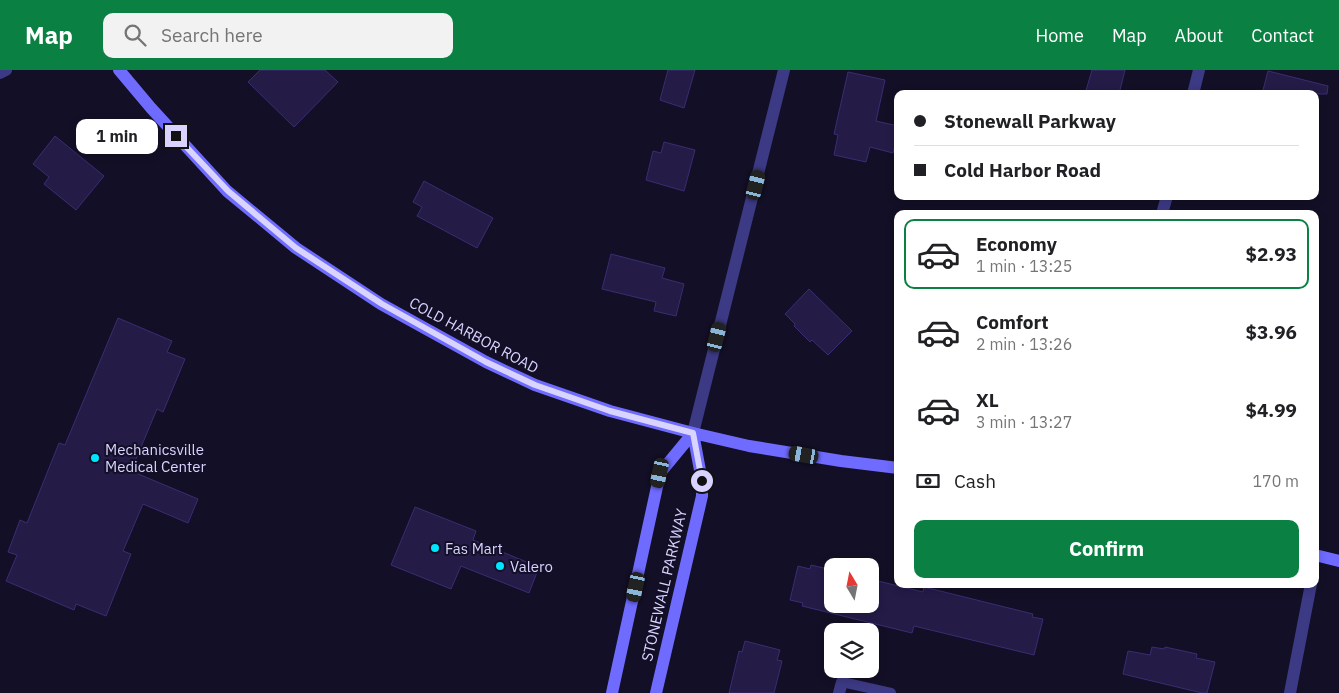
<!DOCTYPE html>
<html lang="en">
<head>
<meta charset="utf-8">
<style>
  body { margin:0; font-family:"IBM Plex Sans",sans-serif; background:#f2f2f2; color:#202124; height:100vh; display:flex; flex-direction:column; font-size:19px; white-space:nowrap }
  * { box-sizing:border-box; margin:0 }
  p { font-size:16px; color:#757577 }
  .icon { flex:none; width:28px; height:28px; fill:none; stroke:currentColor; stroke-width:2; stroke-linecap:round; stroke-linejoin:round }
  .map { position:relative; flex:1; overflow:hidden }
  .sheet { position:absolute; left:894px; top:140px; width:425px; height:378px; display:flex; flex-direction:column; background:#fff; border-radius:10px; box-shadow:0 2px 8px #0003 }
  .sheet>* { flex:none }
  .top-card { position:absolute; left:894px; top:20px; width:425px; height:110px; border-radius:10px; box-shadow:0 2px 8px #0003; display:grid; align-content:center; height:110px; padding:0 20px; background:#fff }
  .needle { width:32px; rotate:350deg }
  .buttons { position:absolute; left:824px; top:488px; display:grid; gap:10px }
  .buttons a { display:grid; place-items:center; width:55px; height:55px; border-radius:10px; background:#fff; box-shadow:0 2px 8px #0003; font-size:25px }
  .end { position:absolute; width:22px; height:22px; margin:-11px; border:6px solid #d9d4ff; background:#111; box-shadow:0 0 0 2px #111 }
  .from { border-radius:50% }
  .bubble { position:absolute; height:35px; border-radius:10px; background:#fff; box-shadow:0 2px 8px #0003; font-size:16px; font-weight:800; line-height:35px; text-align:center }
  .car { position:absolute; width:15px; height:30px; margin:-15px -8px; border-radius:6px; box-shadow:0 0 4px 1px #0007; background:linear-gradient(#222 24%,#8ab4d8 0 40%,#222 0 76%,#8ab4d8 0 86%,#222 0) }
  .top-card b { display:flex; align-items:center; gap:18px; height:48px; font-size:19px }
  .top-card b+b { border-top:1px solid #e0e0e0 }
  .top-card i { width:12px; height:12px; background:#202124 }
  ul { padding:9px 0 0; list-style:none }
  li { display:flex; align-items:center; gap:15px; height:70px; margin:0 10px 8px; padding:0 10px; border:2px solid transparent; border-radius:10px }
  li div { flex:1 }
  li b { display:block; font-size:19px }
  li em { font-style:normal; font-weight:800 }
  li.selected { border-color:#0b8043 }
  li>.icon { width:45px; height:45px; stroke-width:1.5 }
  .pay { display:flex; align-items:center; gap:12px; height:55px; padding:0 20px; font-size:19px }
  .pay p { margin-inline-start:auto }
  .primary-button { display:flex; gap:10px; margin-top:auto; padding:10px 20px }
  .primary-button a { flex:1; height:58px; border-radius:10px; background:#0b8043; color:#fff; font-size:20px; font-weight:800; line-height:58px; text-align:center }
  header { display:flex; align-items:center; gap:30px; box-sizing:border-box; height:70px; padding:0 25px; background:#0b8043; color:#fff }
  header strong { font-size:24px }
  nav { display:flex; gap:28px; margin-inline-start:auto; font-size:18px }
  .search { width:350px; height:45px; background:#f2f2f2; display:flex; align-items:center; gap:12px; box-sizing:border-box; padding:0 18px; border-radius:10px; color:#757577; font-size:19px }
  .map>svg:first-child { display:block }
  .building { fill:#241b47; stroke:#3b2d73 }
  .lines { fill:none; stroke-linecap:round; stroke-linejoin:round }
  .lane { stroke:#3d3a85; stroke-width:10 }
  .street { stroke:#3d3a85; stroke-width:12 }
  .secondary { stroke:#6f6bff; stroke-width:12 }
  .route { stroke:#d9d4ff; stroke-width:6 }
  .poi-dot { fill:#00e5ff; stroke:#130f26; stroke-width:2 }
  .labels { text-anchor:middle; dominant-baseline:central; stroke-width:4; stroke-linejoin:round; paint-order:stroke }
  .street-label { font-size:15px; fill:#d9d4ff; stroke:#130f26 }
  .poi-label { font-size:15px; fill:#d9d4ff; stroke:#130f26; text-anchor:start }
</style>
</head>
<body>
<header>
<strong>Map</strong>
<div class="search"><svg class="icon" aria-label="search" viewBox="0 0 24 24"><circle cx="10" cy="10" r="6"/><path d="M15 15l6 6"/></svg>Search here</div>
<nav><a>Home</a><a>Map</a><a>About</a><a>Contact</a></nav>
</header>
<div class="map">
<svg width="1339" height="623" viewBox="0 0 1339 623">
  <rect width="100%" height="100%" fill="#130f26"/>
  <path class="building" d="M260 0H325L338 12 294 57 248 12Z
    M668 0H695L684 38 660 30Z
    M1092 0H1125L1119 24H1085Z
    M1268 1 1328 16 1327 24H1262Z
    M848 2 885 10 876 51 898 56V67L893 83 870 77 866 92 834 85 838 65 834 64Z
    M55 66 104 106 76 140 44 114 49 107 33 94Z
    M664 72 695 80 684 121 646 110 653 81 661 83Z
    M424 111 493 148 477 178 417 146 422 137 413 132Z
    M611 184 665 198 662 208 684 214 676 246 654 241 656 232 602 219Z
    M809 219 852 261 828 285 812 270 810 272 794 256 795 254 785 244Z
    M118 248 172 271 167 282 185 289 163 342 157 339 131 401 198 429 188 453 143 434 123 481 131 484 106 546 76 534 74 540 6 511 17 485 8 482 20 450 27 453 59 373 65 375Z
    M415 437 476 461 473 470 539 497 529 523 461 496 451 519 391 495Z
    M811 495 832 500V534H870V509L923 522 924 517 1033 544 1032 547 1043 549 1034 585 914 556 912 563 802 536 803 533 790 530 798 496 810 499Z
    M745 571 780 580 777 590 782 591 774 623H729L739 581 742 582Z
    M1152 577 1164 579 1165 577 1197 584 1196 588 1215 592 1207 623H1202L1123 604 1128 581 1150 585Z"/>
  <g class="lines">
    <path class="lane" d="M842 612 891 623"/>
    <path class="street" d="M0 3 6 0
      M1193 24 1199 0
      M1162 144 1167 126
      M693 363 784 0
      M839 623 842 612
      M1290 623 1311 514"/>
    <path class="secondary" d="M119 0 151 38 227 121 296 178 381 234 486 292 535 315 610 341 693 363 749 376 841 391 898 398
      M1315 485 1339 491
      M612 623 660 403 693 363
      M656 623 702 426V411L693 363"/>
  </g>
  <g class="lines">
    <path class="route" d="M176 66 228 121 296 178 382 234 486 292 535 315 610 341 693 363 702 411"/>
  </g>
  <g class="poi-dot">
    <circle cx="95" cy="388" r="5"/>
    <circle cx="435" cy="478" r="5"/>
    <circle cx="500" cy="496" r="5"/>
  </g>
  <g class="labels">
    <g class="street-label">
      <text transform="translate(474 265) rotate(28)">COLD HARBOR ROAD</text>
      <text transform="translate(664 515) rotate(-77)">STONEWALL PARKWAY</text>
    </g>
    <g class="poi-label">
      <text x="105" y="379">Mechanicsville<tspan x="105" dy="17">Medical Center</tspan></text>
      <text x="445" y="478">Fas Mart</text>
      <text x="510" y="496">Valero</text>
    </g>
  </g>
</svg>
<div class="buttons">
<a><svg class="needle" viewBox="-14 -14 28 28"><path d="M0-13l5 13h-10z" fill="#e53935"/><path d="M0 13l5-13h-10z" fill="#757577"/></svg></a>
<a><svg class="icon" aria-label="layers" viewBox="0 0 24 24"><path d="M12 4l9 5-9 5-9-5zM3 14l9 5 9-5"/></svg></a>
</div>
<i class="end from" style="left:702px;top:411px"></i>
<i class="end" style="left:176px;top:66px"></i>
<div class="bubble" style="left:76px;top:49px;width:82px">1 min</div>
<i class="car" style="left:756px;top:115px;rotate:14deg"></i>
<i class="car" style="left:717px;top:267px;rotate:14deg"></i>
<i class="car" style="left:804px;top:385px;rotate:280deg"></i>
<i class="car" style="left:660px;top:403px;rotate:192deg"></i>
<i class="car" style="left:636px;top:517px;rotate:192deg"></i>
<div class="top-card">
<b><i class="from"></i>Stonewall Parkway</b>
<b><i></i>Cold Harbor Road</b>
</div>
<section class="sheet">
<ul>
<li class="selected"><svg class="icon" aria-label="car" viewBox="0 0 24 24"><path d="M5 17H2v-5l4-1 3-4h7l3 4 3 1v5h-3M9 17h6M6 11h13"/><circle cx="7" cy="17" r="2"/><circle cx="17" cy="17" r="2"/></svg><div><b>Economy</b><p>1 min · 13:25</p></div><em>$2.93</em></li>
<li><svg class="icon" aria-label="car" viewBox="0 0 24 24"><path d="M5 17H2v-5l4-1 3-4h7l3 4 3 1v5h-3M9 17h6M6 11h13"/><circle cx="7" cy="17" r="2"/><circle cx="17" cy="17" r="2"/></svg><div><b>Comfort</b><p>2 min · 13:26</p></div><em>$3.96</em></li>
<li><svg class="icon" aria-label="car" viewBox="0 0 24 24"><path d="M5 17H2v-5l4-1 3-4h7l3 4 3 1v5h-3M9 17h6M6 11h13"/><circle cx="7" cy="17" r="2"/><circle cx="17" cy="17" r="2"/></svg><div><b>XL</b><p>3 min · 13:27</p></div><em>$4.99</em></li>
</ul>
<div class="pay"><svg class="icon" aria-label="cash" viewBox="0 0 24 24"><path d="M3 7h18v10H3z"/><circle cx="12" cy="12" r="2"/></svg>Cash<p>170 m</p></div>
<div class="primary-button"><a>Confirm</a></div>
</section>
</div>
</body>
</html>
